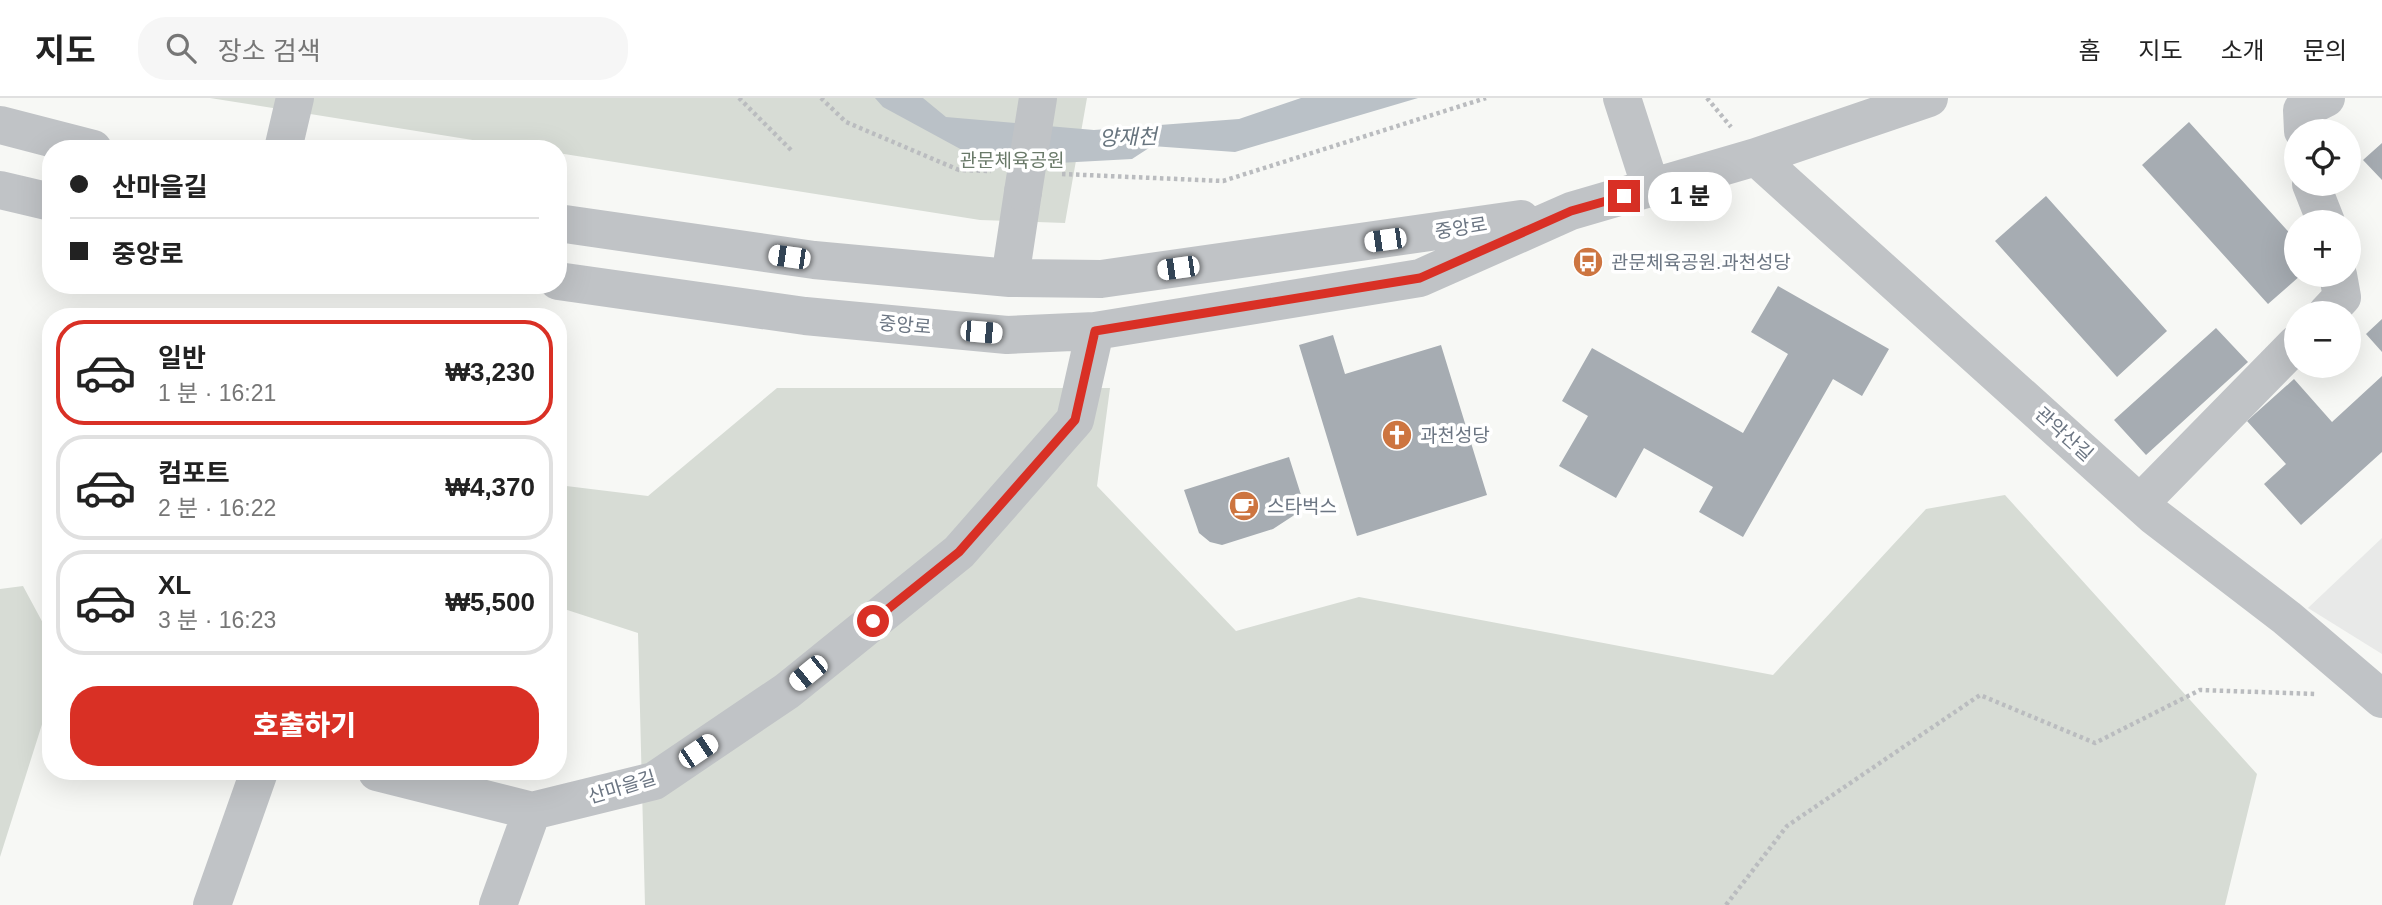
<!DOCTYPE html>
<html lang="ko">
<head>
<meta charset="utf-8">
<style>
  body { margin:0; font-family:Helvetica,"Noto Sans KR",sans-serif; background:#f6f6f6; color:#222; height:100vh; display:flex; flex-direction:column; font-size:26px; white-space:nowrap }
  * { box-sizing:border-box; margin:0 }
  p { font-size:23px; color:#767676 }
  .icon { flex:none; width:38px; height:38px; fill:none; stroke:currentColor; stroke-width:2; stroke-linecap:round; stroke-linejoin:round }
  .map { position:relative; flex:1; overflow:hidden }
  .sheet { position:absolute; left:42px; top:210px; width:525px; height:472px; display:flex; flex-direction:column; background:#fff; border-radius:28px; box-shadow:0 7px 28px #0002 }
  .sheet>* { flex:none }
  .guide { position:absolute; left:42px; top:42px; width:525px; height:154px; border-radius:28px; box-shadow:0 7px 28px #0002; display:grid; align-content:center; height:154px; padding:0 28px; background:#fff }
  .controls { position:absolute; left:2284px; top:21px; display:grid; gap:14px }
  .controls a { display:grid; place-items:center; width:77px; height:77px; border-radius:50%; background:#fff; box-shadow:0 7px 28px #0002; font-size:35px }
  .end { position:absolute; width:32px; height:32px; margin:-16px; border:9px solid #d93025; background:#fff; box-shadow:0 0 0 4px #fff }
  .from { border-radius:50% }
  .bubble { position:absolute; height:49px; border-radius:24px; background:#fff; box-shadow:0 7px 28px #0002; font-size:23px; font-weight:800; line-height:49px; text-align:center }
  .car { position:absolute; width:21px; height:42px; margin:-21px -10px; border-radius:9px; box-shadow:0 0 5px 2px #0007; background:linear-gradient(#fff 24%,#345 0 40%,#fff 0 76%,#345 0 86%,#fff 0) }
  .guide b { display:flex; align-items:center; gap:24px; height:66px; font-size:26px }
  .guide b+b { border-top:2px solid #e0e0e0 }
  .guide i { width:18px; height:18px; background:#222 }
  ul { padding:12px 0 0; list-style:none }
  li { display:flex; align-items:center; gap:21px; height:105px; margin:0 14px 10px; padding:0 14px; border:4px solid #e0e0e0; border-radius:28px }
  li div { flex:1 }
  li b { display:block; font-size:26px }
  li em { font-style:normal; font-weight:800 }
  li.selected { border-color:#d93025 }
  li>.icon { width:63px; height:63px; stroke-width:1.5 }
  .action { display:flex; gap:14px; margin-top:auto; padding:14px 28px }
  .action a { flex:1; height:80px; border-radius:28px; background:#d93025; color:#fff; font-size:28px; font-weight:800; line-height:80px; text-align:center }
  header { display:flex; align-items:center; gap:42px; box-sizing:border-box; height:98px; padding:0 35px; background:#fff; border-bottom:2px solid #e0e0e0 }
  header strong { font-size:33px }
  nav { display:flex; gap:38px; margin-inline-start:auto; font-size:24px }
  .search { width:490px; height:63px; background:#f6f6f6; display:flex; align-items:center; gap:18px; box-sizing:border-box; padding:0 24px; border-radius:28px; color:#767676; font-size:26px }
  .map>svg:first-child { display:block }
  .built { fill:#e8e9e8 }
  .green { fill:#d7dcd5 }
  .water { fill:#bac1c7 }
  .building { fill:#a6acb2 }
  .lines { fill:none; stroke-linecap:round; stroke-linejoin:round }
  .path { stroke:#babcbf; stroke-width:4.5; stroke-dasharray:3.5 3.5; stroke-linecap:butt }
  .minor { stroke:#c0c3c6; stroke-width:38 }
  .minor-bridge { stroke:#c0c3c6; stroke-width:38 }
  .route { stroke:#d93025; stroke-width:9 }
  .labels { text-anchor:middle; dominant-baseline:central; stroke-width:7; stroke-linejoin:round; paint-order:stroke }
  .park-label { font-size:19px; fill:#6a7a69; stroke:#fff }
  .street-label { font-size:19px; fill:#6b7582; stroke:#fff }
  .poi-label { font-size:19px; fill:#6b7582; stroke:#fff; text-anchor:start }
  .water-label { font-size:21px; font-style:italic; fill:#67747e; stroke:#fff }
</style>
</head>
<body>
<header>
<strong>지도</strong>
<div class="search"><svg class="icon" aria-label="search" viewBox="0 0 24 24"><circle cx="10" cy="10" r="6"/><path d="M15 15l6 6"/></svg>장소 검색</div>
<nav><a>홈</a><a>지도</a><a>소개</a><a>문의</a></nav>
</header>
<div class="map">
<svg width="2382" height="807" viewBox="0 0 2382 807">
  <rect width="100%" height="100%" fill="#f7f8f5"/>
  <path class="built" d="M2382 440V556L2308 510Z"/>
  <path class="green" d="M210 0H1087L1065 125 980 122 558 55V51H529Z
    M777 290H1110L1097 388 1236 533 1359 499 1773 577 1926 411 2005 397 2257 676 2225 807H645L638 535 558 509V387L648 398Z
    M23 488 51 540V598L0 759V491Z"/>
  <path class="water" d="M875 0H923L946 19 1094 32 1239 21 1301 0H1418L1235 54 1152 48 1132 61 1058 65 964 53 883 9Z"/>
  <path class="building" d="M2189 24 2296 142V177H2301L2268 206 2142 67Z
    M2382 45V82L2363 62Z
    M2046 98 2167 233 2117 279 1995 143Z
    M1778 188 1889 251 1862 298 1833 281 1743 439 1699 414 1713 389 1644 350 1616 400 1559 368 1588 318 1562 303 1592 250 1743 335 1788 256 1751 234Z
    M2382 221V254L2366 236Z
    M2216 230 2248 264 2146 357 2114 322Z
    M1333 237 1345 276 1441 247 1487 397 1357 438 1299 247Z
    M2382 278V354L2301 427 2264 386 2286 366 2247 323 2294 281 2332 324Z
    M1289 359 1302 400 1296 416 1273 431 1222 447 1210 444 1199 435 1184 392Z"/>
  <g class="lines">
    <path class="path" d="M739 0 791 52
      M821 0 846 24 959 72 991 73
      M1707 0 1731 29
      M1062 76 1223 83 1486 0
      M1726 807 1787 728 1980 597 2095 645 2200 592 2317 596"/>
    <path class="minor" d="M1622 0 1651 90
      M0 27 93 51
      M2303 33 2302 12 2326 0
      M283 51 295 0
      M1756 59 2154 418 2287 520 2382 601
      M2311 86 2326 124
      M0 92 51 104
      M558 125 814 162 1010 180 1101 181 1521 121
      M1010 180 1023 94
      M558 183 805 218 1007 237 1095 233 1420 180 1571 113 1756 59 1929 0
      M2327 215 2342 199 2338 177
      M2140 405 2296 246
      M377 674 532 713 654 683 787 593 959 454 1075 322 1095 233
      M212 807 259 674
      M498 807 532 713"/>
    <path class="minor-bridge" d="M1023 94 1038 0"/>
  </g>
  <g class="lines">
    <path class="route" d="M873 523 959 454 1075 322 1095 233 1420 180 1571 113 1624 98"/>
  </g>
  <defs>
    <g id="bus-disc" transform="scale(1.575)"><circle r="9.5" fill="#cd7540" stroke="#fff"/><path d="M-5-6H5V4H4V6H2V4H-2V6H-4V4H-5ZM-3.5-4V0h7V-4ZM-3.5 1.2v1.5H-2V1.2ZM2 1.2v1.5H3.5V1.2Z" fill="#fff"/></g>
    <g id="church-disc" transform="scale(1.575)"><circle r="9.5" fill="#cd7540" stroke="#fff"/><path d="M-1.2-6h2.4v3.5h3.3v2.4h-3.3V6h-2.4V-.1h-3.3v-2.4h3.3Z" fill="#fff"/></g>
    <g id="cafe-disc" transform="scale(1.575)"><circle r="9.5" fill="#cd7540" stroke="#fff"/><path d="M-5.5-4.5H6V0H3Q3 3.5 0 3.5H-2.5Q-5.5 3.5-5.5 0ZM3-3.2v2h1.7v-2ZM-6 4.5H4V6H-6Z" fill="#fff"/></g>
  </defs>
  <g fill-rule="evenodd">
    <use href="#bus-disc" x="1588" y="164"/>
    <use href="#church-disc" x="1397" y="337"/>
    <use href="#cafe-disc" x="1244" y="408"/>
  </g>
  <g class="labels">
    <g class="park-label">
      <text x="1012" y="62">관문체육공원</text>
    </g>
    <g class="street-label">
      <text transform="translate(1461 130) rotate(-9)">중앙로</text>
      <text transform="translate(905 227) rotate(5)">중앙로</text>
      <text transform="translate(2064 336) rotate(42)">관악산길</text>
      <text transform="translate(622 689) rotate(-17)">산마을길</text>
    </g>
    <g class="poi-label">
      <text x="1611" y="164">관문체육공원.과천성당</text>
      <text x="1420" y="337">과천성당</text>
      <text x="1267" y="408">스타벅스</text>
    </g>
    <g class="water-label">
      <text transform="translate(1128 39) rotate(-2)">양재천</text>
    </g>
  </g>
</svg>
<div class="controls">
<a><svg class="icon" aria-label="locate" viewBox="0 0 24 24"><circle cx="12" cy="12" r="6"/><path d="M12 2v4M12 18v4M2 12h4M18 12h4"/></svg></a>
<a>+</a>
<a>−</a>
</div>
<i class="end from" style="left:873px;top:523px"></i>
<i class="end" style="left:1624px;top:98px"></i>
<div class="bubble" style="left:1648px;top:74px;width:84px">1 분</div>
<i class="car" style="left:1385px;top:142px;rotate:262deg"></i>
<i class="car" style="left:789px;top:159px;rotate:278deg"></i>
<i class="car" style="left:1178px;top:170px;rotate:262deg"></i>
<i class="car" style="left:981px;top:234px;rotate:95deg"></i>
<i class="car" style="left:808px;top:575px;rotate:231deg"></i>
<i class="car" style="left:698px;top:653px;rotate:56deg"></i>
<div class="guide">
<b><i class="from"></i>산마을길</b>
<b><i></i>중앙로</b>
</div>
<section class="sheet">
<ul>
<li class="selected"><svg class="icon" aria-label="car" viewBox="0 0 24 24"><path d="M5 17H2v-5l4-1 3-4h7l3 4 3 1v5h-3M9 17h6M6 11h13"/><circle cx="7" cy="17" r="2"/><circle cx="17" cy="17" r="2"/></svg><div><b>일반</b><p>1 분 · 16:21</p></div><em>₩3,230</em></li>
<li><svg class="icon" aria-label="car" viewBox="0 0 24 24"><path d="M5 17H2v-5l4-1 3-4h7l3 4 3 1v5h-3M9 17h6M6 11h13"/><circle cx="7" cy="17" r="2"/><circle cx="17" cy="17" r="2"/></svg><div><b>컴포트</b><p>2 분 · 16:22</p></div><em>₩4,370</em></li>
<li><svg class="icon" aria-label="car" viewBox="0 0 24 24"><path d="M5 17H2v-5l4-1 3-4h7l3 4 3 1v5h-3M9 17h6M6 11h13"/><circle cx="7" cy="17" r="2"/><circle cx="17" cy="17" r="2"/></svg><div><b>XL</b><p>3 분 · 16:23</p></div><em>₩5,500</em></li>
</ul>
<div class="action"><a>호출하기</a></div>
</section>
</div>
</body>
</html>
